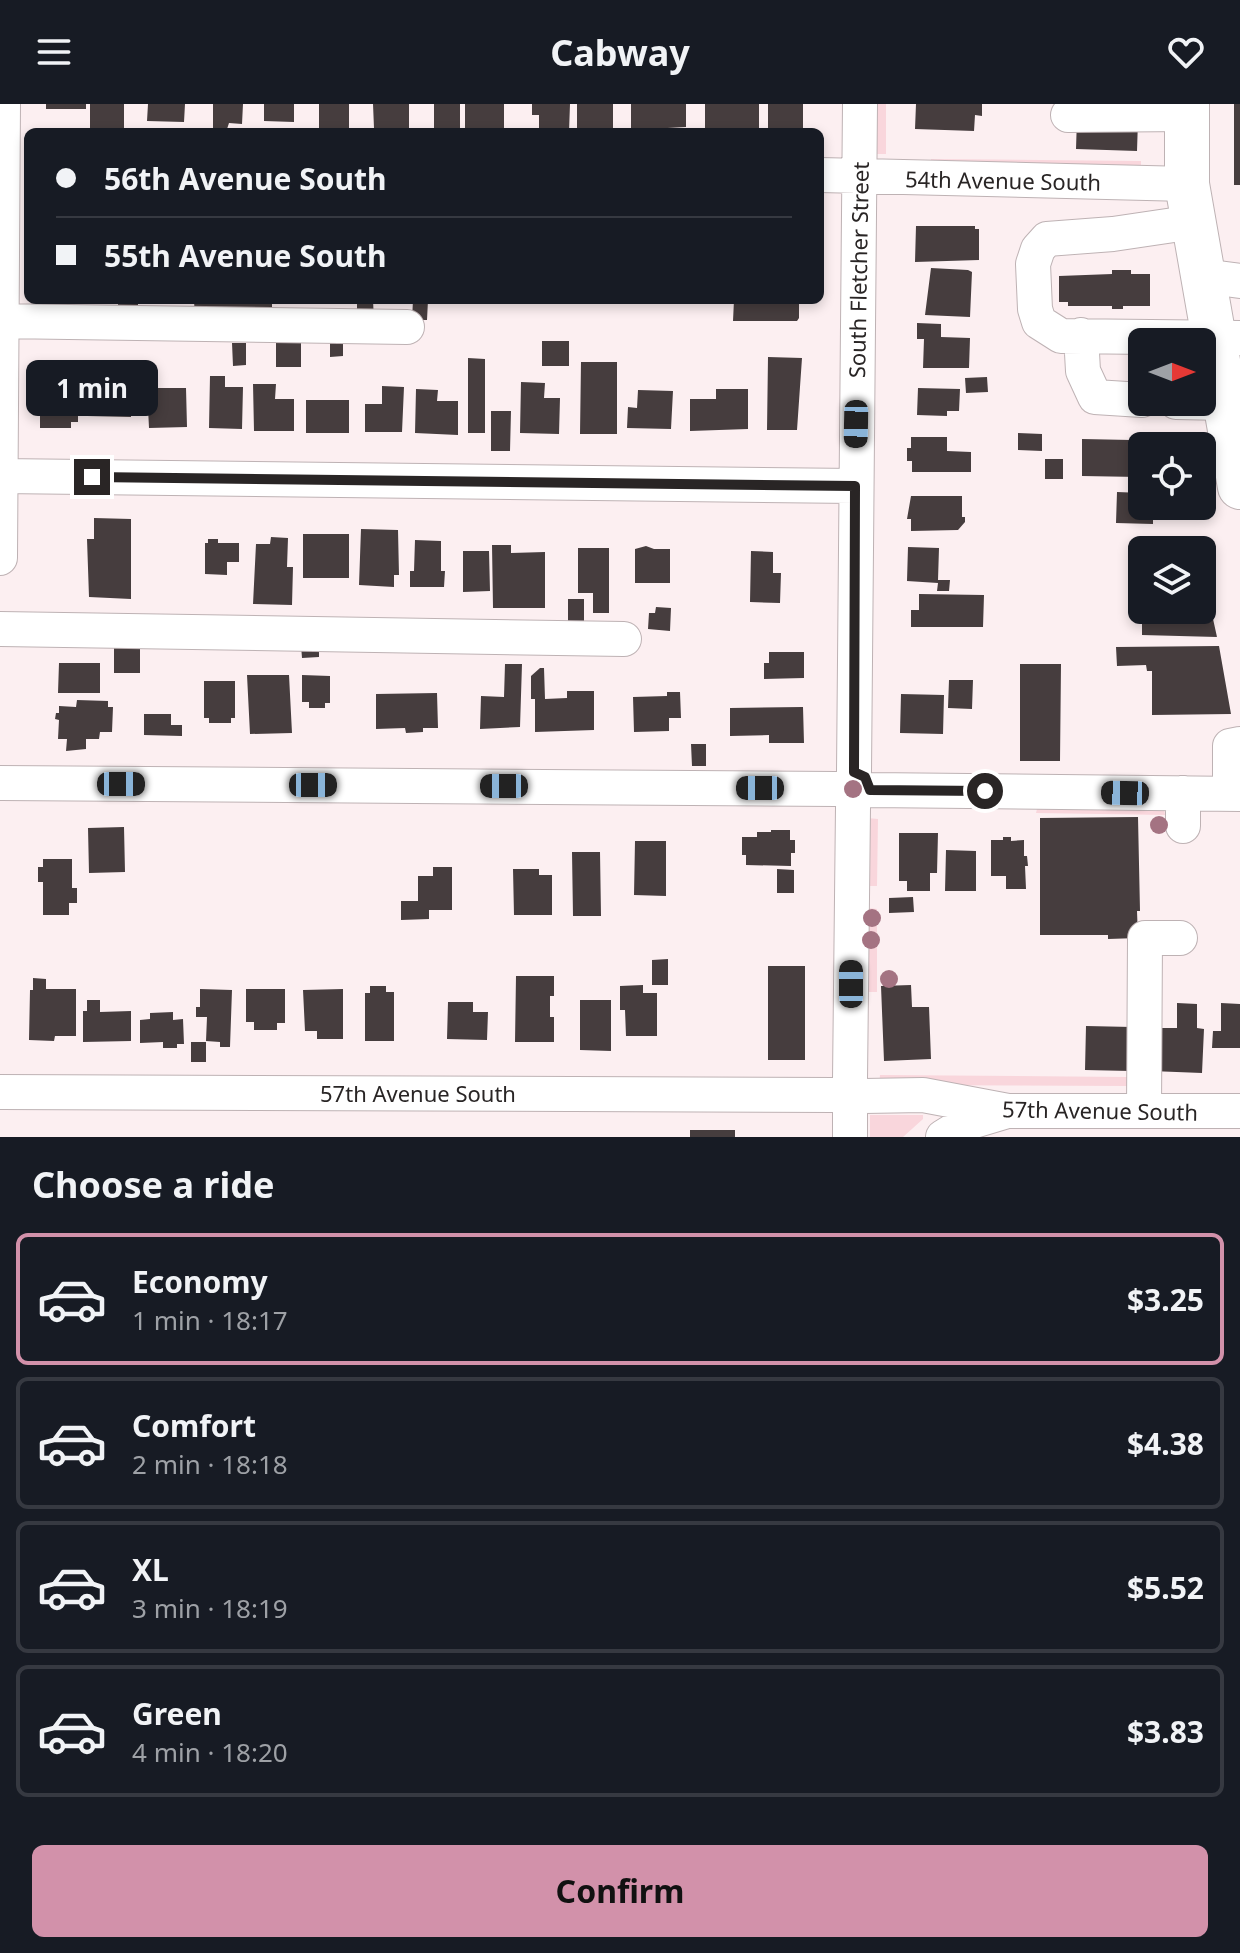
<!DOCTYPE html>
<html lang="en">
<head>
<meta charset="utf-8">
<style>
  body { margin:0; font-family:"Noto Sans",sans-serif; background:#20242c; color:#f1f3f6; height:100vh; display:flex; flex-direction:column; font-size:30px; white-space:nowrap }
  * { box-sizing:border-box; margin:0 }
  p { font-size:26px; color:#9ea1a6 }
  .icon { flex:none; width:44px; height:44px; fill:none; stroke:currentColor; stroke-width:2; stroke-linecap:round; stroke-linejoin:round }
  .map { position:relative; height:1033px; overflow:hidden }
  .sheet { display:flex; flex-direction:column; background:#171b24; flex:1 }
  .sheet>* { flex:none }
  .top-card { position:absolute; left:24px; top:24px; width:800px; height:176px; border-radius:12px; box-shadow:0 4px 12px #0003; display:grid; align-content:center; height:176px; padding:0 32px; background:#171b24 }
  .needle { width:52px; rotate:90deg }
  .buttons { position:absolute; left:1128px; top:224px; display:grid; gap:16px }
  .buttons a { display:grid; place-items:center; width:88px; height:88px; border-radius:12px; background:#171b24; box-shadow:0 4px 12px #0003; font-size:40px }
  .end { position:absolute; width:36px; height:36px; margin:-18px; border:10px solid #292525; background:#fff; box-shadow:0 0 0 4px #fff }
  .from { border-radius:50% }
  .bubble { position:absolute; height:56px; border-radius:12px; background:#171b24; box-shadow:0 4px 12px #0003; font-size:26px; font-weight:700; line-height:56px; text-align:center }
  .car { position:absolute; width:24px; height:48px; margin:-24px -12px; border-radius:10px; box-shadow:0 0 6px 2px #0007; background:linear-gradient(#222 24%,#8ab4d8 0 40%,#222 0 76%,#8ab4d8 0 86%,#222 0) }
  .top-card b { display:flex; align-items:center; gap:28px; height:76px; font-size:30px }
  .top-card b+b { border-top:2px solid #363941 }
  .top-card i { width:20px; height:20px; background:#f1f3f6 }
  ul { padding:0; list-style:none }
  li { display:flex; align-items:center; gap:24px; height:132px; margin:0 16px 12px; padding:0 16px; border:4px solid #363941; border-radius:12px }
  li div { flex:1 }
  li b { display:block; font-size:30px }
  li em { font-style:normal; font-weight:700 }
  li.selected { border-color:#d291aa }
  li>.icon { width:72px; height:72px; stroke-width:1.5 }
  h2 { padding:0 32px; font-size:36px; line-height:96px }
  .primary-button { display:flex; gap:16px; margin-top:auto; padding:16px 32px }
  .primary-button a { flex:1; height:92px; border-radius:12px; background:#d291aa; color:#111; font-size:32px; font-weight:700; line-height:92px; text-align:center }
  header { display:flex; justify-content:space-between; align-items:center; height:104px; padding:0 32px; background:#171b24; font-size:36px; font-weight:700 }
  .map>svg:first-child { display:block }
  .green { fill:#f9d6dc }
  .building { fill:#463d3e }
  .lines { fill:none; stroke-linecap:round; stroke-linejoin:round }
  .minor-casing { stroke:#beb2b4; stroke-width:36 }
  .major-casing { stroke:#beb2b4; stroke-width:46 }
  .minor { stroke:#fff; stroke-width:34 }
  .major { stroke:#fff; stroke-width:44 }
  .tree { fill:#a47382 }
  .route { stroke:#292525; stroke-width:10 }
  .labels { text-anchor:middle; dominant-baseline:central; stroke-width:8; stroke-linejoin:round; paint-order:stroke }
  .street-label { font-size:22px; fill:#292525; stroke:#fff }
</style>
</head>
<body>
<header><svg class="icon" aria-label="menu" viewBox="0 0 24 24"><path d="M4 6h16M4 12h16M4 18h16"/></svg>Cabway<svg class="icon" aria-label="heart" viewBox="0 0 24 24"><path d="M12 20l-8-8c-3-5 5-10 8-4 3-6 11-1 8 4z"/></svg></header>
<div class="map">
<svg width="1240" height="1033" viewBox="0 0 1240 1033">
  <rect width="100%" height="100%" fill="#fceff1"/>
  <path class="green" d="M873 0H886V50H876Z
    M931 55 1141 57V63L931 62Z
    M1037 705H1164L1165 711 1036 709Z
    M867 714 878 715 877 782H866Z
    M868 804 877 805V888H865Z
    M880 971 1127 973V982L879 981Z
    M870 1011H923V1015L903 1033H870Z"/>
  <path class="building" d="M46 0H86V5H46Z
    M90 0H124V28H90Z
    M148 0H185L184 18 147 17Z
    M213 0H243L242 20 229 19 226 28H218L219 24H213Z
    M264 0H294V18L264 17Z
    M319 0H349V26L319 27Z
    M373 0H409V24H374Z
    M434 0H460V27H434Z
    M465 0H504V28H465Z
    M532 0H570L569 28H539V11H532Z
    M577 0H613V26L588 28V26H577Z
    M631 0H686V23L631 26Z
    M705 0H759V28L705 27Z
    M768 0H803V28H768Z
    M916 0H982V12L975 11 974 27 915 25Z
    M1234 0H1240V81H1234Z
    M1077 14 1138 16 1137 47 1076 45Z
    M916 122H975V125H979V156L915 158Z
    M931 164 968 166 972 168 970 213 925 211Z
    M1112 166H1131V170H1150V202H1123V205H1112V202H1068V198H1059V172L1112 170Z
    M118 196H138V211H118Z
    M194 196H272V214L195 215Z
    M357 196H373L374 217H357Z
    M413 196H428L427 216H412Z
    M734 196H799V214L797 217H733Z
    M917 219 941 220V233L970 234 969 264H923L924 235H917Z
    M330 235H343V252L330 253Z
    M276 237H301V263H276Z
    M542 237H569V262H542Z
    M232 239H246V261L233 262Z
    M768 253 802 254 797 326H767Z
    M468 254 485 255V329H468Z
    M126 258H140V281H126Z
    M581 258H617V330H580Z
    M210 272H225V283H243L242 325 209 324Z
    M987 273 988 288 966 289 965 274Z
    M521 278 545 279 544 294H560L559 330 520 329Z
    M40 279H78V318H71V324H40Z
    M253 280H276L275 295H294V327H254Z
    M382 282 404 283 402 328H365V300H382Z
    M131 283V313L87 312V284Z
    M147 284H186L187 323 149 324Z
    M918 284 960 285 959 307H947V312L917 311Z
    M416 285 438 286 437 297H458V331L415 329Z
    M716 285H748V325L690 327V295H716Z
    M638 286 673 287 671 325 627 324 628 303 637 304Z
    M306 296H349V329H306Z
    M491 307H511L510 347H491Z
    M1018 329 1042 330V347L1018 346Z
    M911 333H947V347L971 348V368H912V357H907V344H911Z
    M1163 333 1186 334 1188 342H1162Z
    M1082 335 1131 336V349H1139V373L1082 372Z
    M1045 355H1063V375H1045Z
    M1117 388 1142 389V402H1148V408H1153V420L1116 419Z
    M911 392H962V413H965V418L958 426 911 427V415H907Z
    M94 414 131 415V495L89 493 87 435H94Z
    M361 425 398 426 399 471H394V483L359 481Z
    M303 430H349V474H303Z
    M271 433 288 434 287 463H293L292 501 253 500 256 440H270Z
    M208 435H218V439H239V458H227V471L205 470V439H208Z
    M415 436 441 437V467H445L444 483H410V467H414Z
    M492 441H511V449L545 448V504H493Z
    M646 442 654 445H670V479H635V445Z
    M908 443 939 444 938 476H950L949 487H937L938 479 907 477Z
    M578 444H609V509H593V489H578Z
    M463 447H489L490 487 463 488Z
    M751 447 773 448V469H781L780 499 750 498Z
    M1202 465 1217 533 1142 531V506H1202Z
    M919 490 984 491 983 523H911V506H919Z
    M568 495H584V517H568Z
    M656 503 671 504 670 527 648 525 649 509H655Z
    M114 541 140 542V569H114Z
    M301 541H319V553L302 554Z
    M1219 542 1231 610 1152 611V567H1147L1146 561 1117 562 1116 543Z
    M769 548H804V574L764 575V559H769Z
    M59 559H100V589H58Z
    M505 560H522L520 623 480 625 481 592 504 593Z
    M1020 560H1061L1060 657H1020Z
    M540 564H544L545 595 567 594V587H594V626L535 628V595H531V572Z
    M247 571H289L292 629 250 630Z
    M302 571 330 572V599H325V604H309V598H302Z
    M949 576H973L972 605 948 604Z
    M204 577H235V614H231V619H209V614H204Z
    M667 588H680L681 614H669V627L634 628 633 593 667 592Z
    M437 589 438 624H423V628L406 629 405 624 376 625V590Z
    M901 590 944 591 943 630 900 629Z
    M77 596 108 597V603H113L112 628H100L99 635H86V645L66 647 67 635H58L59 616 55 615 56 609H59V602L76 603Z
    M803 603 804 639H769V631L730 632V604Z
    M144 610H171V621H182V632L144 631Z
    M691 640H706V662H692Z
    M1138 713 1140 807H1137L1138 834 1108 835V831H1040V714Z
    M124 723 125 768 89 769 88 724Z
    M771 726H790V736H795V749H791V762L746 761V751H742V733H757V728H771Z
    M899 729H938L937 769H930V787H907V777H899Z
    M1003 733H1011V737L1024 736V752H1027L1028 762H1025L1026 785H1006V772H991V736H1003Z
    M635 737H666V792L634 791Z
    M946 746 976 747V787H945Z
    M572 748H600L601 812H573Z
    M43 755H72V784H77V799H69V811H43V778H38V763H43Z
    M433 763H452V806H429V815L401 816V797H418V772H433Z
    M513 765H539V771H552V811H514Z
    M777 765 794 766V789H777Z
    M913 793 914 808 889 809V794Z
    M668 855V881H652V856Z
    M768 862H805V956H768Z
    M516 872H554V892H550V913H554V938H515Z
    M33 874 46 875V885H76V932H55L54 937 29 936 30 886H33Z
    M643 881V889H657V932H626L625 906H620V882Z
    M911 881 912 903H929L931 955 884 957 881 882Z
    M370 882H386V888H394V937H365V889H370Z
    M200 885 232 886 230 943H220V938L206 937 207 913H196V903H200Z
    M246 885H285V919H277V926H254V918H246Z
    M343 885V935H317V927H305L303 886Z
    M87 896H100V908L131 907V937L83 938V907H87Z
    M580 896H611V947L580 946Z
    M448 898H473V908H488L487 936 447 935Z
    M1177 899 1197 900V924L1204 925 1202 969 1151 967 1152 924H1177Z
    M1221 899 1240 900V944H1212L1213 927H1221Z
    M173 908V916L183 915 184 940H177V944H163V938L140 939V916L150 915V909Z
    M1086 922 1132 923 1131 967 1085 966Z
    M191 938H206V958H191Z
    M690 1026H735V1033H690Z"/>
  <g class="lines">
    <g class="minor-casing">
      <path id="minor" d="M1068 11 1187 10
        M820 71 1187 80
        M1194 118 1113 130 1047 135 1038 145 1033 160 1035 205 1039 218 1061 232 1240 234
        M1203 172 1240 177
        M1 217 407 223
        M1081 231 1083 267 1095 293 1142 296
        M1176 298 1226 299
        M1 372 855 382
        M0 454 3 0
        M0 525 624 535
        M854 668 860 0
        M0 679 836 685
        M870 686 1240 690
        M1230 690V642L1240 640
        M1183 722V689
        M850 976 853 703
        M0 988 835 991
        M864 992 923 991 1008 1007H1240
        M850 1005V1033
        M1144 1007 1145 834H1180
        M943 1033 964 1020 1004 1008"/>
    </g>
    <g class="major-casing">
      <path id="major" d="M1187 0V80L1240 383"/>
    </g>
    <use href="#minor" class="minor"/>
    <use href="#major" class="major"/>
  </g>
  <g class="tree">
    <circle cx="853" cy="685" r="9"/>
    <circle cx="1159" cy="721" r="9"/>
    <circle cx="872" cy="814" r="9"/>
    <circle cx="871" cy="836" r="9"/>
    <circle cx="889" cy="875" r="9"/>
  </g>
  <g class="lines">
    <path class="route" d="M92 373 855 382 854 668 865 673 870 686 985 687"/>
  </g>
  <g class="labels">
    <g class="street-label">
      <text transform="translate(1003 76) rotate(1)">54th Avenue South</text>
      <text transform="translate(858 166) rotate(-89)">South Fletcher Street</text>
      <text x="418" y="989">57th Avenue South</text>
      <text transform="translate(1100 1006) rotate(1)">57th Avenue South</text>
    </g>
  </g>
</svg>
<div class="buttons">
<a><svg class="needle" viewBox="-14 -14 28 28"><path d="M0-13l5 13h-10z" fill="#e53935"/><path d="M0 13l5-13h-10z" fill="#9ea1a6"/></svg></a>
<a><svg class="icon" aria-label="locate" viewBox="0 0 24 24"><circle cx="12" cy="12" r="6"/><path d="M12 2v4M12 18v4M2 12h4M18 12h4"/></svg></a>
<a><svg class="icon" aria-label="layers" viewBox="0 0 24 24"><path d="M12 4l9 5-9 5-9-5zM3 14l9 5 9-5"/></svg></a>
</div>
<i class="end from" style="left:985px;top:687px"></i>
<i class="end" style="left:92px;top:373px"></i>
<div class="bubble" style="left:26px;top:256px;width:132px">1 min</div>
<i class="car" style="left:856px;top:320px;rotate:181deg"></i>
<i class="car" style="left:121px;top:680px;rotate:90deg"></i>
<i class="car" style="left:313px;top:681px;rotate:90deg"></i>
<i class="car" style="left:504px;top:682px;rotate:270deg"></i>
<i class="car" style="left:760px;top:684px;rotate:270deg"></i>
<i class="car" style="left:1125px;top:689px;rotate:271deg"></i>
<i class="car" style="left:851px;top:880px;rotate:0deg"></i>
<div class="top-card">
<b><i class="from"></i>56th Avenue South</b>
<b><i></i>55th Avenue South</b>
</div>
</div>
<section class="sheet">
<h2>Choose a ride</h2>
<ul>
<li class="selected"><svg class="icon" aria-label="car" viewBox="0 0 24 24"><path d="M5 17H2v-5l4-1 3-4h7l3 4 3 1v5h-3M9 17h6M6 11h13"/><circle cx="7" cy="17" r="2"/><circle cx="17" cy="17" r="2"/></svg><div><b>Economy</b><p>1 min · 18:17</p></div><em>$3.25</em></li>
<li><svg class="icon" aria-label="car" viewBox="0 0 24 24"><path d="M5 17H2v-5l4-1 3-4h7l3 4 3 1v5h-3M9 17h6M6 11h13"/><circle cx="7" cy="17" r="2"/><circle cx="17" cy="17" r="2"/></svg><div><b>Comfort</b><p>2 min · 18:18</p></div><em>$4.38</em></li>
<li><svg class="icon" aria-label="car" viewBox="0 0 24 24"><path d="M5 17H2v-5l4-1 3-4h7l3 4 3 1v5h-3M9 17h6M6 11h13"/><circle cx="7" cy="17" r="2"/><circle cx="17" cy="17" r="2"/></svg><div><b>XL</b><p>3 min · 18:19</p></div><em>$5.52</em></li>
<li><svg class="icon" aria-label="car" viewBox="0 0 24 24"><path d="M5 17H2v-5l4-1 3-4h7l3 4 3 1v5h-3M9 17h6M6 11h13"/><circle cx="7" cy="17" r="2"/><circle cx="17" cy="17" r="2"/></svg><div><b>Green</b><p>4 min · 18:20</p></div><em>$3.83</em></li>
</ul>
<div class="primary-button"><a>Confirm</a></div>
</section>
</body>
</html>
